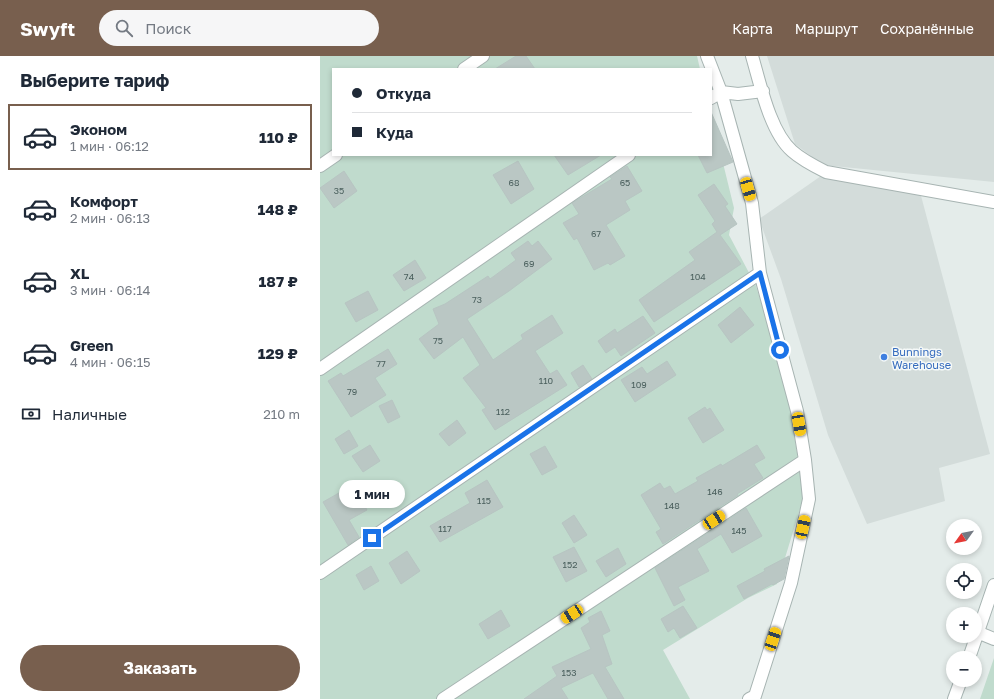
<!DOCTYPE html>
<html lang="ru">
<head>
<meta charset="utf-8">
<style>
  body { margin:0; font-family:"Golos Text",sans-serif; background:#f6f6f7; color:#1f2937; height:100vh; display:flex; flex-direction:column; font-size:15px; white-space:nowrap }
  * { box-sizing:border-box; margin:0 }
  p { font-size:13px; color:#747a83 }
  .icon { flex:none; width:22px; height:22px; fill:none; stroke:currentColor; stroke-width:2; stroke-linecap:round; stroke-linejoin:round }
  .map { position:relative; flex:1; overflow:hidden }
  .drawer { display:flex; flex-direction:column; background:#fff; width:320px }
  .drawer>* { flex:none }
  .hud { position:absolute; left:12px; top:12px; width:380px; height:88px; border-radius:0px; box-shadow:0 2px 6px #0003; display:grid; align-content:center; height:88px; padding:0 20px; background:#fff }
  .needle { width:26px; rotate:237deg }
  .buttons { position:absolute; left:626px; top:463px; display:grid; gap:8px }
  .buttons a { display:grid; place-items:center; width:36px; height:36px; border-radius:50%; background:#fff; box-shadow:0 2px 6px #0003; font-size:20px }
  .end { position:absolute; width:18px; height:18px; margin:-9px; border:5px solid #1a73e8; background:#fff; box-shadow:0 0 0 2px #fff }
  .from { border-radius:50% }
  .bubble { position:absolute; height:28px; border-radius:14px; background:#fff; box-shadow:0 2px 6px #0003; font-size:13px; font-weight:700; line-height:28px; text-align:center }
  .car { position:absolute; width:12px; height:24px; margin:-12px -6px; border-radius:5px; box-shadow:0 0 3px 1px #0007; background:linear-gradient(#f5c518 24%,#345 0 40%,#f5c518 0 76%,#345 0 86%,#f5c518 0) }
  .hud b { display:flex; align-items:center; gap:14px; height:38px; font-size:15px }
  .hud b+b { border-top:1px solid #e0e1e3 }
  .hud i { width:10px; height:10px; background:#1f2937 }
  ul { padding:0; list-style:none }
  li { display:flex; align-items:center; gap:12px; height:66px; margin:0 8px 6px; padding:0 12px; border:2px solid transparent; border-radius:0px }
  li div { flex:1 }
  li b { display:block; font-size:15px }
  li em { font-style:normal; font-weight:700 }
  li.current { border-color:#785f4e }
  li>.icon { width:36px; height:36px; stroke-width:1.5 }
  h2 { padding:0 20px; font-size:18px; line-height:48px }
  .pay { display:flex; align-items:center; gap:10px; height:44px; padding:0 20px; font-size:15px }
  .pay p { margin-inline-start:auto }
  .primary-button { display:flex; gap:8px; margin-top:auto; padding:8px 20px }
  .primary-button a { flex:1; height:46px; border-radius:24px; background:#785f4e; color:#fff; font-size:16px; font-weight:700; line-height:46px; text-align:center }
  header { display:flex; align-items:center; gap:24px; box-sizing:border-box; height:56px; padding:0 20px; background:#785f4e; color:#fff }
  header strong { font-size:19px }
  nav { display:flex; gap:22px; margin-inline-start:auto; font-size:14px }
  .search { width:280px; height:36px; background:#f6f6f7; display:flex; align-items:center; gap:10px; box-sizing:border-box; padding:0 14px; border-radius:22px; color:#747a83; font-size:15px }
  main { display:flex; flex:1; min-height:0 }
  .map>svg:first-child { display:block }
  .built { fill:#d3dcda }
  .green { fill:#c0dbcd }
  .building { fill:#bac7c4; stroke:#b7c5c2 }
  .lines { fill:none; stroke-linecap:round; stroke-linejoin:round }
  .minor-casing { stroke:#a7b4b2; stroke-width:14 }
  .minor { stroke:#fff; stroke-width:12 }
  .route { stroke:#1a73e8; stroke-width:5 }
  .shop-dot { fill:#3f7fe0; stroke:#f5f9f8; stroke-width:1.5 }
  .labels { text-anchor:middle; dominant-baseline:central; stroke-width:3; stroke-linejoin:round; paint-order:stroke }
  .number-label { font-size:9px; fill:#4a5f5d }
  .shop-label { font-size:11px; fill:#366cbe; stroke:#f5f9f8; text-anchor:start }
</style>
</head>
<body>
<header>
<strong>Swyft</strong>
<div class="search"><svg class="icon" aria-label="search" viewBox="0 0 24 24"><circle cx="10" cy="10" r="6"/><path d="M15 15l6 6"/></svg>Поиск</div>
<nav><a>Карта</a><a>Маршрут</a><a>Сохранённые</a></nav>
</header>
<main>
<section class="drawer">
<h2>Выберите тариф</h2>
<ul>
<li class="current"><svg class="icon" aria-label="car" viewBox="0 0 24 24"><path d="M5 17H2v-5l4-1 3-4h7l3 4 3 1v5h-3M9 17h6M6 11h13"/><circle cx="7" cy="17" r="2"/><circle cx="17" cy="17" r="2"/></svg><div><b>Эконом</b><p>1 мин · 06:12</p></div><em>110 ₽</em></li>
<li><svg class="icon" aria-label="car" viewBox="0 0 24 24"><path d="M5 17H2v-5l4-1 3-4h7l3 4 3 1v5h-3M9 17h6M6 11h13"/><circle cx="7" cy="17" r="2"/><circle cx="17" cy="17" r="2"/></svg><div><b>Комфорт</b><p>2 мин · 06:13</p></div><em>148 ₽</em></li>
<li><svg class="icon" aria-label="car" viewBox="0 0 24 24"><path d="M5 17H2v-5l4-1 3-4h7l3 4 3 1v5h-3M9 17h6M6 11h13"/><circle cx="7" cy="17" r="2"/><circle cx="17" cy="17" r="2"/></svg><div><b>XL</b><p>3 мин · 06:14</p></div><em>187 ₽</em></li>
<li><svg class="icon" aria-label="car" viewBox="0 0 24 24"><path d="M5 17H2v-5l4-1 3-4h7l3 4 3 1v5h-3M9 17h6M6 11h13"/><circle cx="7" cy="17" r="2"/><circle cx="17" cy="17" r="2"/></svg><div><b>Green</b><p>4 мин · 06:15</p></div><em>129 ₽</em></li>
</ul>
<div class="pay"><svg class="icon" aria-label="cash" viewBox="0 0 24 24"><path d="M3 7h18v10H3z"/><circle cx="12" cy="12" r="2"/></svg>Наличные<p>210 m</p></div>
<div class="primary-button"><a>Заказать</a></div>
</section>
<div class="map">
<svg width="674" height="643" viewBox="0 0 674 643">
  <rect width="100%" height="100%" fill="#e4ecea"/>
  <path class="built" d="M447 0H674V126L503 109 475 88Z
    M501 120 600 136 670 398 619 412 625 445 547 468 508 379 461 223 439 163Z"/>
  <path class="green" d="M0 0H377L380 13H13V99H391V58L414 152 409 179 436 230 465 323 484 440 457 528 428 542 343 594 370 643H0Z
    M674 602V643H660Z"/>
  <path class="building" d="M196 0H206L215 13H175Z
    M391 56 413 106 387 117 378 99H391Z
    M234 99H281L248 119Z
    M198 105 214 133 191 148 173 119Z
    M307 110 322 135 305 145 310 154 286 169 305 200 290 209 288 207 274 214 257 182 254 184 243 167 259 158 252 147 292 123 290 121Z
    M24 115 37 135 14 152 0 132Z
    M394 128 408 148 405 150 417 168 400 179 421 208 334 266 319 244 375 204 369 196 397 176 392 168 395 165 378 139Z
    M208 185 212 190 218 185 232 203 189 235 147 263 173 304 203 283 201 279 232 259 243 277 215 295 230 318 237 314 247 329 175 374 162 354 166 352 143 322 160 309 143 281 114 303 99 283 119 268 113 253 125 248 168 220 170 223 196 204 191 197Z
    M95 204 106 222 84 235 73 219Z
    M48 235 58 254 36 266 25 247Z
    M420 251 434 269 411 287 398 269Z
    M323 260 335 277 301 300 295 291 286 297 278 285 295 273 297 277Z
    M68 293 77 308 55 322 66 339 31 361 8 325 21 317 23 320Z
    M347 305 356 319 315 346 301 324 322 311 327 318Z
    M263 309 272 323 259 331 251 317Z
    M72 344 80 361 68 367 59 350Z
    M385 351 387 354 390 352 404 374 383 387 368 362Z
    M137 364 146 377 129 390 119 378Z
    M29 374 38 390 24 398 15 383Z
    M50 389 60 405 43 416 32 400Z
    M437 389 445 402 434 408 443 422 417 438 418 439 343 488 336 476 341 473 321 439 340 427 344 433 350 430 355 438 378 425 376 422 401 408 402 410Z
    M225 390 237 411 222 419 210 398Z
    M167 424 183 451 120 486 110 470 150 447 145 437Z
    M33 429 47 454 29 464 39 481 28 489 3 446Z
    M426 452 442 480 412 497 401 478 377 493 389 515 358 531 365 544 354 550 335 512Z
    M254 459 267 479 254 487 242 467Z
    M254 491 267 515 246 526 233 501Z
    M298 492 306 508 286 521 276 505Z
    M87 495 100 515 81 528 69 507Z
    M469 500 464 523 453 529 452 528 424 543 417 530 445 515 444 513Z
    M51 510 59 525 44 534 36 519Z
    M363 550 377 572 360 582 354 572 348 576 341 563Z
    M181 554 190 570 168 583 159 568Z
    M281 555 290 575 282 579 292 608 285 611 304 643H288L273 617 241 632 248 643H204L237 620 232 611 271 593 261 572 270 566 268 562Z"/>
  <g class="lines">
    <g class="minor-casing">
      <path id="minor" d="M387 0 401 36 432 147 440 217 477 355 485 404 489 443 471 527 435 640 429 643
        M432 0C440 27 450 76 472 95 482 104 494 110 506 116L674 146
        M144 13 163 0
        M391 42 401 36 418 38 443 35
        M0 110 16 99
        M0 313 309 99
        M0 517 440 217
        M657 576 674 583
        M649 602 674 529
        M123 643 485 404
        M634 643 641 624"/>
    </g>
    <use href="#minor" class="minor"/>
  </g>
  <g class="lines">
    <path class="route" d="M52 482 440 217 460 294"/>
  </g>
  <circle class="shop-dot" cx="564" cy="301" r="4"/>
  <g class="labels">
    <g class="number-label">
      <text x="194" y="126">68</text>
      <text x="305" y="126">65</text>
      <text x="19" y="134">35</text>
      <text x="276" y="177">67</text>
      <text x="209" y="207">69</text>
      <text x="89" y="220">74</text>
      <text x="378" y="220">104</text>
      <text x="157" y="243">73</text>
      <text x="118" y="284">75</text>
      <text x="61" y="307">77</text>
      <text x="226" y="324">110</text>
      <text x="319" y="328">109</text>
      <text x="32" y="335">79</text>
      <text x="183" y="355">112</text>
      <text x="395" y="435">146</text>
      <text x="164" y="444">115</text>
      <text x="352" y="449">148</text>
      <text x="125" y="472">117</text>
      <text x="419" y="474">145</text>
      <text x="250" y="508">152</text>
      <text x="249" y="616">153</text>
    </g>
    <g class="shop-label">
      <text x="572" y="295">Bunnings<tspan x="572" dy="13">Warehouse</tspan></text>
    </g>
  </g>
</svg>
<div class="buttons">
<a><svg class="needle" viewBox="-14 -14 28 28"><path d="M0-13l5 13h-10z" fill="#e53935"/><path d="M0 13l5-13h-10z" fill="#747a83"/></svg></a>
<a><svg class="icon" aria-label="locate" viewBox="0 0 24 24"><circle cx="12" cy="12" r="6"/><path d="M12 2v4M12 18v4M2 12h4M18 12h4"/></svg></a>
<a>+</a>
<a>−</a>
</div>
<i class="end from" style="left:460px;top:294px"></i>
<i class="end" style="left:52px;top:482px"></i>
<div class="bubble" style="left:19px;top:424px;width:66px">1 мин</div>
<i class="car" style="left:428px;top:133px;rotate:164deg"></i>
<i class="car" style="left:479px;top:368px;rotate:170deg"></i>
<i class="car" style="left:394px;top:464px;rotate:57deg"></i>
<i class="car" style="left:483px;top:471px;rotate:12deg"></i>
<i class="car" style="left:252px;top:558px;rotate:237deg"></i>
<i class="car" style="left:453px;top:583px;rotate:18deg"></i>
<div class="hud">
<b><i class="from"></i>Откуда</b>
<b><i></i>Куда</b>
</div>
</div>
</main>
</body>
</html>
